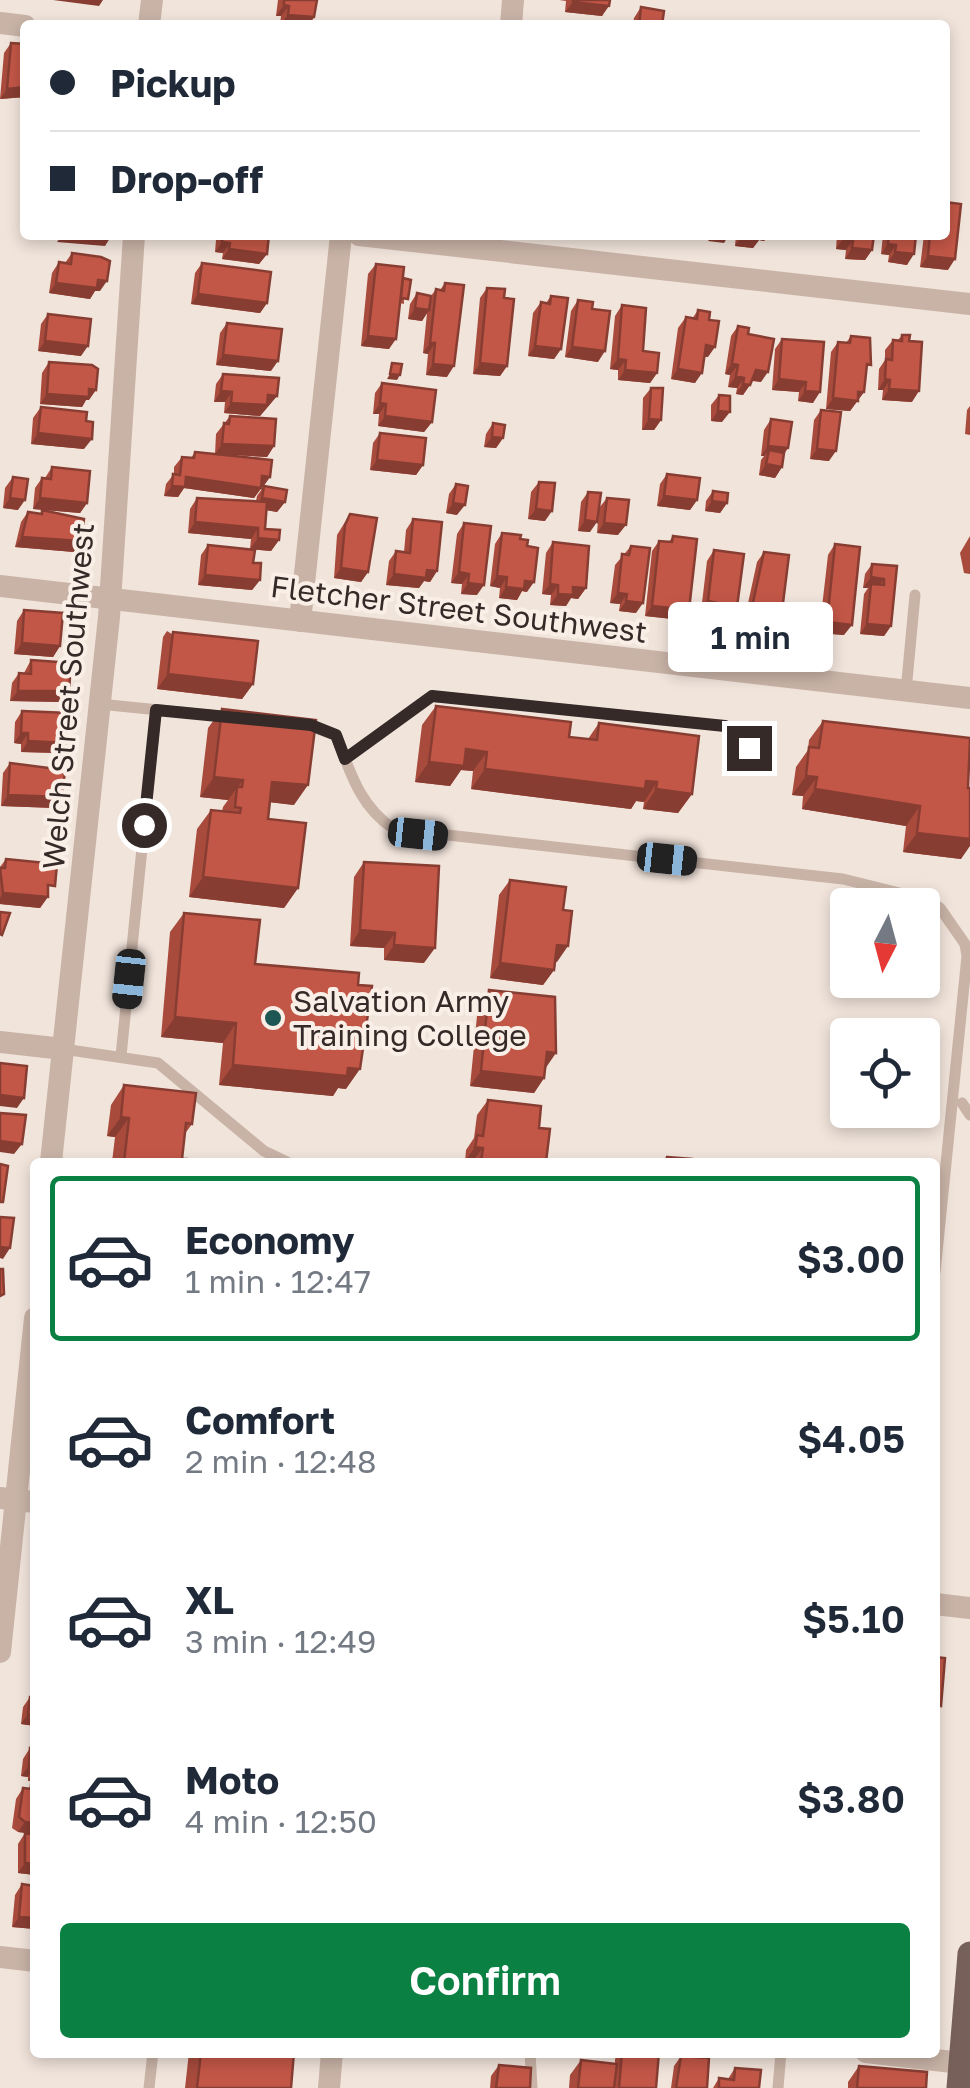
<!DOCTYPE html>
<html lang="en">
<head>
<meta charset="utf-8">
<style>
  body { margin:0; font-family:"Golos Text",sans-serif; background:#f2f2f3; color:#1f2937; height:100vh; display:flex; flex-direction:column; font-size:38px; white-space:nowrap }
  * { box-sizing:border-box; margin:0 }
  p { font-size:32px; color:#747a83 }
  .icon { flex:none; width:55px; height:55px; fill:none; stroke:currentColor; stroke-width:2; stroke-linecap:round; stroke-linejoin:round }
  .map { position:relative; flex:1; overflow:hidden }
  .sheet { position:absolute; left:30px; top:1158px; width:910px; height:900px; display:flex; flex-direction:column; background:#fff; border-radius:10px; box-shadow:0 5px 15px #0003 }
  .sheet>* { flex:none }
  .top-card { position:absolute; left:20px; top:20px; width:930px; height:220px; border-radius:10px; box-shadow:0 5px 15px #0003; display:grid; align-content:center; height:220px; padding:0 30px; background:#fff }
  .needle { width:65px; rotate:186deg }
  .tools { position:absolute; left:830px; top:888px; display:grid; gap:20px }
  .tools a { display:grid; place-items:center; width:110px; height:110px; border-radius:10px; background:#fff; box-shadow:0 5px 15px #0003; font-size:50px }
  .end { position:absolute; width:45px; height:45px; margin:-22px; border:12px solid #352a27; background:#fff; box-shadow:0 0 0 5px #fff }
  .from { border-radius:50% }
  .bubble { position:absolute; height:70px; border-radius:10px; background:#fff; box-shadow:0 5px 15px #0003; font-size:32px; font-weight:600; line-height:70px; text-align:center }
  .car { position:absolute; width:30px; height:60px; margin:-30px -15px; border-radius:12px; box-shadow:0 0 8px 2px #0007; background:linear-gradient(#222 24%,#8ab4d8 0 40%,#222 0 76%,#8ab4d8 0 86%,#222 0) }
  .top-card b { display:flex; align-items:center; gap:35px; height:95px; font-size:38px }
  .top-card b+b { border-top:2px solid #e0e1e3 }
  .top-card i { width:25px; height:25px; background:#1f2937 }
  ul { padding:18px 0 0; list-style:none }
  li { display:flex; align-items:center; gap:30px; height:165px; margin:0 20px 15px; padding:0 10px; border:5px solid transparent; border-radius:10px }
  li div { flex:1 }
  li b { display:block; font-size:38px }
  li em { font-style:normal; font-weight:600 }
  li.selected { border-color:#0b8043 }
  li>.icon { width:90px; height:90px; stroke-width:1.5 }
  .action { display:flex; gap:20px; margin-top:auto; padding:20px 30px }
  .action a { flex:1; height:115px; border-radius:10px; background:#0b8043; color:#fff; font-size:40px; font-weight:600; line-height:115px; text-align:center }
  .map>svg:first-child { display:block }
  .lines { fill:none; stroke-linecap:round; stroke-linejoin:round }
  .lane { stroke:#c9b3a7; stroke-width:11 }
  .street { stroke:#c9b3a7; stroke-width:22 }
  .primary { stroke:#776059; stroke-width:25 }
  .wall { fill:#a84b3d }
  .shaded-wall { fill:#883d32 }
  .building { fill:#c35747; stroke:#883d32; stroke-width:2.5 }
  .route { stroke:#352a27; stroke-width:12 }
  .poi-dot { fill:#1e5653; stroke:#f9efe7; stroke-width:4 }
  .labels { text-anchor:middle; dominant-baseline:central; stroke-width:8; stroke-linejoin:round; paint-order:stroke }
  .street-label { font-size:30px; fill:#352a27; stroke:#f9efe7 }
  .poi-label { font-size:30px; fill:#352a27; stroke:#f9efe7; text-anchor:start }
</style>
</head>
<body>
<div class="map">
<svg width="970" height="2088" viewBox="0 0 970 2088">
  <rect width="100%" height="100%" fill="#f1e4db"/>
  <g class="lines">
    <path class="lane" d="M906 691 915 595
      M99 704 229 717
      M303 724 336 735C350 772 360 807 394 829L843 879 928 900 940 908 965 944 967 956 935 1272
      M345 759 432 696 725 726 749 748 748 763
      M63 1049 158 1063 264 1151 287 1162
      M121 1056 156 710
      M962 1103 970 1115
      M530 2052 532 2088
      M149 2088 153 2052
      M778 2088 781 2052"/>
    <path class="street" d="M0 23 25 26
      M149 25 152 0
      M511 25 513 0
      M359 235 970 304
      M0 586 970 698
      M300 621 341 235
      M0 1042 63 1049
      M51 1162 109 617 134 235
      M0 1498 35 1502
      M935 1604 970 1608
      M0 1652 35 1318
      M0 1957 35 1961
      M866 2052 961 2063
      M329 2088 332 2052"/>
    <path class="primary" d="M959 2088 970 1954"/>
  </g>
  <path class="wall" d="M278 0H317L314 17 309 25H280L281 16H276Z
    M559 0H610L602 16 565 12 566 1Z
    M641 7 662 25H633L634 18Z
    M11 43 25 44V97L0 99 4 53Z
    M220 235H269L267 254 259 264 222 259 223 253 215 252 216 240Z
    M736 235H769L764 241 759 240 753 248 735 246Z
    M837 235H874L872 250 865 260 845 259 846 250 836 249Z
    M883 235H916L907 265 888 262 889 255 881 254Z
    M924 235H945L948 270 920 267Z
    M72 253 100 291H95L90 299 49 293 52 273 59 262 65 263Z
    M202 263 267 303 260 313 191 304 195 273Z
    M376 264 403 278 404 304 400 303 389 349 361 346 368 274Z
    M445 283 447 377 426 375 428 354 423 353 427 313 422 321 408 319 410 304 417 293 431 296 436 289 440 290Z
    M487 288 504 298 507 366 500 376 473 374 480 298Z
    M551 296 561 349 554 359 528 356 533 313 541 302 546 303Z
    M578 300 592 309 598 362 565 357 571 311Z
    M622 305 643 351 657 373 650 383 618 380V370L610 369 615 316Z
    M698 310 709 320 708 357H705L695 383 671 379 678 328 686 317 692 319Z
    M48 314 81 356 38 351 41 324Z
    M227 323 271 371 216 365 220 333Z
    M738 326 748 334 761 382 752 381 743 395 736 394 737 388 728 387 730 375 725 374 731 336Z
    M902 335 912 402 882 400 883 390H878L879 369 885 360V350L893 340H898Z
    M851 336 866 371 864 392 850 411 826 409 831 352 838 342 846 343Z
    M782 339 824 342 813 403 798 401 799 392 772 390 775 349Z
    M49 362 89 400H86L82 407 40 404 42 373Z
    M223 374 277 396 260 416 224 413 225 402H214L216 384Z
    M382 383 432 422 424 432 378 426 379 414H373L375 393Z
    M651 388 661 420 654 430H642L643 398Z
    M719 395 722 422 711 421V405Z
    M970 406V435L965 434 967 410Z
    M41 407 84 449 31 444 33 418Z
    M821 410 829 461 810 459 814 420Z
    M230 416 274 446 267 457 215 454 216 434Z
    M771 419 782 467 775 478 759 475 761 460 764 456H761L764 430Z
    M493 423 503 438 496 448 484 447 486 434Z
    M380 433 423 465 416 475 370 470 373 443Z
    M195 452 270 477 254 498 184 488 178 497 164 496 166 484 174 474V467L182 457 191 458Z
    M52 467 87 503 80 513 33 509 35 488 42 478H45Z
    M667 474 697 500 690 510 657 506 660 484Z
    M13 477 18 510 3 508 5 488Z
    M539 482 545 521 528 519 531 492Z
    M456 484 457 515 446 513 449 494Z
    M264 486 285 502 277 512 266 510 265 529 279 540 271 551 250 549 251 539 188 533 190 509 197 498 256 501 257 496Z
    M713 491 727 503 720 513 705 511 706 501Z
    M588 492 590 532 578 531 581 502Z
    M607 498 618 535 597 533 599 508Z
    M42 510 74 552 15 547 21 522 28 512 40 514Z
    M350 514 368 572 361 582 334 578 337 535Z
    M413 519 437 571 430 582 424 581 419 588 386 585 389 561 396 551 404 552 406 530Z
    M464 523 477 595 461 594 462 584 451 583 457 534Z
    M502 533 520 539 527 592 522 591 517 600 499 598 500 588 490 586 495 544Z
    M673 536 682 620 645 616 652 551 659 541 669 542Z
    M970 536V574L964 573 960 553Z
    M553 542 586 588 578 599 571 598 566 606 550 605 551 595 542 594 546 553Z
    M835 544 844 635 819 633 828 555Z
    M208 545 260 580 252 590 198 585 201 555Z
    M631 546 636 613 619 611 620 604 610 603 615 565Z
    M714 550 730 618 701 611 707 561Z
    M764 552 781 619 774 629 751 626 752 618 745 617 757 562Z
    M872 564 897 566 891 626 884 636 860 634 864 594 868 588H863L865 574Z
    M24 610 60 646 53 657 14 654 17 621Z
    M167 631 253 684 242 699 157 689 163 637Z
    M31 660 69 691 62 702 10 701 12 683 19 673H24Z
    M436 706 569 737 588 739 599 723 692 794 678 813 643 809 644 802 636 801 631 809 471 789 473 771 461 770 450 786 415 782 422 725Z
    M222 709 294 805 270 802 268 819 298 888 284 908 189 897 197 829 211 810 222 811 223 807 228 800 200 797 208 728Z
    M22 711 66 743 59 753 21 752V744L14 743 15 722Z
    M823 721 970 738 961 859 903 852 906 826 802 809 803 796 792 795 796 767 808 750 809 740Z
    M10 763 55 808 1 806 3 773Z
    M6 859 48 896 40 908 0 904V867Z
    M364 862 424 963 384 960V948L350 946 354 877Z
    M510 880 557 962 555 961 554 970 543 985 490 978 499 895Z
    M184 913 255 964 346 1089 338 1088 333 1096 219 1085 223 1043 161 1037 170 932Z
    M489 990 545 1068 544 1078 534 1093 470 1086 478 1006Z
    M124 1085 192 1124 184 1135 182 1159 185 1162H112L115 1137 107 1136 111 1105Z
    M488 1100 539 1128 546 1162H465L466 1150 474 1138 477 1115Z
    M30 1697H35V1726L21 1724 23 1707Z
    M30 1748H35V1781H28V1777L21 1776 23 1759Z
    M31 1785 35 1834 18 1832 12 1828 16 1799 23 1788 28 1789Z
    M25 1833 35 1875 18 1873V1844Z
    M22 1884 35 1886V1929L12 1927 15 1895Z
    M189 2052H294L291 2088H185Z
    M620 2052H659L656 2088H569L570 2075 581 2060 615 2064V2059Z
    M681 2056 707 2088H671L674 2066Z
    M499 2065 530 2088H490L491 2076Z
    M859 2066 926 2088H848V2082Z
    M735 2068 759 2088H713L719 2078 728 2079Z"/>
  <path class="shaded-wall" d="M53 0H103L99 6Z
    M573 2 609 6 602 16 565 12Z
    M284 5 289 6 281 16H276Z
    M288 15 314 17 309 25H280Z
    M25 87V97L0 99 7 89Z
    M62 235H112L105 246 57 242Z
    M657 235H687L684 240 656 236Z
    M713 235H729L724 243 708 241Z
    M769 235 764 241 759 240 753 248 735 246 742 236Z
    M843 239 853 240 846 250 836 249Z
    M222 242 230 243 223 253 215 252Z
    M888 244 896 245 889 255 881 254Z
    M852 248 872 250 865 260 845 259Z
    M229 249 267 254 259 264 222 259Z
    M895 252 914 254 907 265 888 262Z
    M928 256 955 259 948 270 920 267Z
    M98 280 107 281 100 291H95L90 299 49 293 56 283Z
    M198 294 267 303 260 313 191 304Z
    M415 308 429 310 422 321 408 319Z
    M368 336 396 339 389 349 361 346Z
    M45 341 88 346 81 356 38 351Z
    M430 343H435L428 354 423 353Z
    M706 345 715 347 708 357 699 356Z
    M535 346 561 349 554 359 528 356Z
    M572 347 605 351 598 362 565 357Z
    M223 355 278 361 271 371 216 365Z
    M618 359 626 360 618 370 610 369Z
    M480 363 507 366 500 376 473 374Z
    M732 363 738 365 730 375 725 374Z
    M433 364 454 366 447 377 426 375Z
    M678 369 702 373 695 383 671 379Z
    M625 370 657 373 650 383 618 380Z
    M756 370 768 372 761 382 749 380Z
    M390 374 400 375 397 380 387 379Z
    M736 376 744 378 737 388 728 387Z
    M779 379 806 382 799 392 772 390Z
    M885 379 890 380 883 390H878Z
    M743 384 750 385 743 395 736 394Z
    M89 389 96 390 89 400H86L82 407 40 404 47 394Z
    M889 389 919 391 912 402 882 400Z
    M221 391 232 392 225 402H214Z
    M805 391 820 392 813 403 798 401Z
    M858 392H864L850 411 826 409 833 398Z
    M268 395 277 396 260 416 224 413 231 403Z
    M380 403 386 404 379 414H373Z
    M718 411 730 412 722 422 711 421Z
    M385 416 432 422 424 432 378 426Z
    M649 419 661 420 654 430H642Z
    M38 433 92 439 84 449 31 444Z
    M492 437 503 438 496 448 484 447Z
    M222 444 274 446 267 457 215 454Z
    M768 446 788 448 781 459 769 450 764 456H761Z
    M817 449 836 451 829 461 810 459Z
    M377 460 423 465 416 475 370 470Z
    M766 464 782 467 775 478 759 475Z
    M262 476 270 477 263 487H255Z
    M186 477 261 488 254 498 184 488 178 497 164 496 172 486Z
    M664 496 697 500 690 510 657 506Z
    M10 498 25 500 18 510 3 508Z
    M40 498 87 503 80 513 33 509Z
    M262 498 285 502 277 512 255 508Z
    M712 501 727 503 720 513 705 511Z
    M453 503 465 505 457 515 446 513Z
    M536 509 552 511 545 521 528 519Z
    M585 520 597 522 590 532 578 531Z
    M195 522 258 528 251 539 188 533Z
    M604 523 626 525 618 535 597 533Z
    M22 537 81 541 74 552 15 547Z
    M258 538 279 540 271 551 250 549Z
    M341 568 368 572 361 582 334 578Z
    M427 570 437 571 430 582 424 581 419 588 386 585 394 574Z
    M459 572 469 574 462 584 451 583Z
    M205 575 260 580 252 590 198 585Z
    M497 576 507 577 500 588 490 586Z
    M871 577 884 579 877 589 871 584 868 588H863Z
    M525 581 534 582 527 592 522 591 517 600 499 598 506 587Z
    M468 583 484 585 477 595 461 594Z
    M550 584 558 585 551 595 542 594Z
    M573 587 586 588 578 599 571 598 566 606 550 605 558 594Z
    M618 593 627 594 620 604 610 603Z
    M626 601 643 603 636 613 619 611Z
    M708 601 737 607 730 618 701 611Z
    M652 606 689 610 682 620 645 616Z
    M752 607H760L752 618 745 617Z
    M758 616 781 619 774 629 751 626Z
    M827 622 852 625 844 635 819 633Z
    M867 624 891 626 884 636 860 634Z
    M22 643 60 646 53 657 14 654Z
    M168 674 253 684 242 699 157 689Z
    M18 691H69L62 702 10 701Z
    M21 733H28L21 744 14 743Z
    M28 741 66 743 59 753 21 752Z
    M466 749 487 752 473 771 461 770 450 786 415 782 429 762Z
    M485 769 646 781 657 782 644 802 636 801 631 809 471 789Z
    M806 776 817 777 803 796 792 795Z
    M214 777 243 780 228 800 200 797Z
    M272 782 308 785 294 805 259 801Z
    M656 789 692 794 678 813 643 809Z
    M815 789 920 806 906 826 802 809Z
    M8 795 62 797 55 808 1 806Z
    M917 833 970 839V846L961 859 903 852Z
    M203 877 298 888 284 908 189 897Z
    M3 893 48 897 40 908 0 904V898Z
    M360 930 395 933 384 948 350 946Z
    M394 945 435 948 424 963 384 960Z
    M557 945 568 946 557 962 546 961Z
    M500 963 554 970 543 985 490 978Z
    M175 1017 236 1023 223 1043 161 1037Z
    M547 1052 556 1053 545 1069Z
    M233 1065 348 1068 360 1069 346 1089 338 1088 333 1096 219 1085Z
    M481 1071 544 1078 534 1093 470 1086Z
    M0 1095 24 1098 17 1108 0 1106Z
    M121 1117 129 1118 115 1137 107 1136Z
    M0 1141 22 1144 14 1154 0 1152Z
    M475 1147 483 1148 472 1162H465Z
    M0 1247 10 1248 3 1259 0 1258Z
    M28 1714 35 1715V1726L21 1724Z
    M29 1766H35L28 1777 21 1776Z
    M35 1770V1781H28Z
    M25 1822 35 1823V1834L18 1832Z
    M25 1863 35 1864V1875L18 1873Z
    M19 1917 35 1918V1929L12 1927Z"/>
  <path class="building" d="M284 0H317L314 17 288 15 289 6 284 5Z
    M573 0H610L609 6 573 2Z
    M641 7 664 11 662 25H639Z
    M11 43 25 44V87L7 89Z
    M945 202 961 204 955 259 928 256 930 235H945Z
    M223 235H269L267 254 229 249 230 243 222 242Z
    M742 235H761L760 238Z
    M844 235H874L872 250 852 248 853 240 843 239Z
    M889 235H916L914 254 895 252 896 245 888 244Z
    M72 253 101 257 110 261 107 281 98 280 97 288 56 283 59 262 71 264Z
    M202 263 271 272 267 303 198 294Z
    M376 264 404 267 396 339 368 336Z
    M403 278 411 280 408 299 401 298Z
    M445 283 464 285 454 366 433 364 435 343H430L436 289 444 291Z
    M487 288 505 289 504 298 514 299 507 366 480 363Z
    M417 293 431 296 429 310 415 308Z
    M551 296 568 298 561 349 535 346 541 302 550 304Z
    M578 300 593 302 592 309 610 311 605 351 572 347Z
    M622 305 646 308 643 351 659 353 657 373 625 370 626 360 618 359Z
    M698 310 710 312 709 320 719 321 715 347 706 345 702 373 678 369 686 317 697 319Z
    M48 314 91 319 88 346 45 341Z
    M227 323 282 329 278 361 223 355Z
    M738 326 749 328 748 334 774 339 768 372 756 370 750 385 743 384 744 378 736 376 738 365 732 363Z
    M902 335H910L909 341 922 342 919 391 889 389 890 380 885 379 886 359 892 360 893 340 902 341Z
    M851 336 870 338 871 365 867 364 864 392H858V401L833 398 838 342 850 343Z
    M782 339 824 342 820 392 805 391 806 382 779 379Z
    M49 362 92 365 98 369 96 390 89 389V397L47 394Z
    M392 363 402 364 400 375 390 374Z
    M223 374 279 378 277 396 268 395 267 405 231 403 232 392 221 391Z
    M382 383 436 390 432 422 385 416 386 404 380 403Z
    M651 388H663L661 420 649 419Z
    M719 395 730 396V412L718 411Z
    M41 407 87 412 86 421 93 422 92 439 38 433Z
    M821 410 841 412 836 451 817 449Z
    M230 416 276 419 274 446 222 444 224 423 229 424Z
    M771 419 792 422 788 448 768 446Z
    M493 423 505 425 503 438 492 437Z
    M380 433 426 438 423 465 377 460Z
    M769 450 784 453 782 467 766 464Z
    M195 452 272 460 270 477 262 476 261 488 186 477 185 487 172 486 173 474 180 475 182 457 194 458Z
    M52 467 90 471 87 503 40 498 42 478 51 479Z
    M667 474 700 478 697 500 664 496Z
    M13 477 28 479 25 500 10 498Z
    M539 482 555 483 552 511 536 509Z
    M456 484 468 486 465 505 453 503Z
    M264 486 287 490 285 502 262 498Z
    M713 491 728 493 727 503 712 501Z
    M588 492 601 493 597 522 585 520Z
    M197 498 267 502 265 529 280 530 279 540 258 538V528L195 522Z
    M607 498 629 500 626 525 604 523Z
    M42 510 84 519 81 541 22 537 28 512 42 514Z
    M350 514 377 518 368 572 341 568 345 525Z
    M413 519 442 522 437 571 427 570 426 578 394 574 396 551 410 553Z
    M464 523 491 526 484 585 468 583 469 574 459 572Z
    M502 533 521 535 520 539 528 540 527 546 538 548 534 582 525 581 524 589 506 587 507 577 497 576Z
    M673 536 697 539 689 610 652 606 659 541 672 542Z
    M553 542 589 546 586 588 573 587V595L558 594V585L550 584Z
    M835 544 860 547 852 625 827 622Z
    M208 545 255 550 253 563H261L260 580 205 575Z
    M631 546 650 548 643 603 626 601 627 594 618 593 622 554 629 555Z
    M714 550 744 554 737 607 708 601Z
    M764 552 789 555 781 619 758 616 760 607H752Z
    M872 564 897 566 891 626 867 624 871 584 884 585V579L871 577Z
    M24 610 63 613 60 646 22 643Z
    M173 632 258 641 253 684 168 674Z
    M31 660 71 663 69 691H18L19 673 31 674Z
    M436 706 571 722 569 737 597 740 599 723 699 736 692 794 656 789 657 782 646 781 645 789 485 769 487 752 466 749 464 766 429 762Z
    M222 709 316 720 308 785 272 782 268 819 306 823 298 888 203 877 211 810 240 813 241 808 235 807 237 787H242L243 780 214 777Z
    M22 711 68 713 66 743 28 741V733H21Z
    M823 721 970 738 968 788H970V839L917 833 920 806 815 789 817 777 806 776 809 747 819 748Z
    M10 763 65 770 62 797 8 795Z
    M6 859 57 864 55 886 48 885V897L3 893 0 868H5Z
    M364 862 439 866 435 948 394 945 395 933 360 930Z
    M510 880 566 887 563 910 572 911 568 946 557 945 554 970 500 963Z
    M0 912 10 913 2 935 0 934Z
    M184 913 260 920 255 964 359 973 358 985 372 986 360 1069 348 1068 347 1076 233 1065 236 1023 175 1017Z
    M489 990 555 997 556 1053 547 1052 544 1078 481 1071Z
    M0 1063 27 1066 24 1098 0 1095Z
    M124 1085 196 1093 192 1124 186 1123 182 1159H186L185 1162H124L129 1118 121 1117Z
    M488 1100 541 1106 539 1128 550 1129 546 1162H481L483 1148 475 1147 476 1143 477 1135 483 1136Z
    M0 1113 26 1115 22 1144 0 1141Z
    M667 1157 692 1159V1162H666Z
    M0 1164 8 1166 3 1202H0Z
    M0 1217 14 1218 10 1248 0 1247Z
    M0 1269H3L4 1294 0 1296Z
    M935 1657 945 1658 941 1706 935 1705Z
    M30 1697H35V1715L28 1714Z
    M30 1748 35 1749V1766H29Z
    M31 1785H35V1823L25 1822 19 1817 23 1788 31 1789Z
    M25 1833 35 1835V1864L25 1863Z
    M22 1884 35 1886V1918L19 1917Z
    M201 2052H294L291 2088H197Z
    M622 2052H659L656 2088H619Z
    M681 2056 709 2058 707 2088H676Z
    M581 2060 617 2064 614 2088H578Z
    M499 2065 531 2068 530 2088H496Z
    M859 2066 927 2072 926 2088H857Z
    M735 2068 761 2070 759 2088H719V2078L734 2080Z"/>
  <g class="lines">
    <path class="route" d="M144 825 156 710 311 725 336 735 345 759 432 696 725 726 749 748"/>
  </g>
  <circle class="poi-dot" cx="273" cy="1018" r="10"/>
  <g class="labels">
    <g class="street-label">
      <text transform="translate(459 609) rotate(7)">Fletcher Street Southwest</text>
      <text transform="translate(68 696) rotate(-85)">Welch Street Southwest</text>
    </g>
    <g class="poi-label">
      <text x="293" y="1001">Salvation Army<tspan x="293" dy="34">Training College</tspan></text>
    </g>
  </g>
</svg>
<div class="tools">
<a><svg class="needle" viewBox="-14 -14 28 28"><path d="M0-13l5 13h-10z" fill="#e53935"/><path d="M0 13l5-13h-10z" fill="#747a83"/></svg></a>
<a><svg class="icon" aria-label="locate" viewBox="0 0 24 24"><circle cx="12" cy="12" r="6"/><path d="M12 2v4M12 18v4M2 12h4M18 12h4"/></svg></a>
</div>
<i class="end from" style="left:144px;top:825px"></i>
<i class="end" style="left:749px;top:748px"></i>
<div class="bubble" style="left:668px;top:602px;width:165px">1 min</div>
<i class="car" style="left:418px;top:834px;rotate:96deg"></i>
<i class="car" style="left:667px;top:859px;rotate:96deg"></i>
<i class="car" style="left:129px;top:979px;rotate:186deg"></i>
<div class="top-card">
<b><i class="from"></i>Pickup</b>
<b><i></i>Drop-off</b>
</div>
<section class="sheet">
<ul>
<li class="selected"><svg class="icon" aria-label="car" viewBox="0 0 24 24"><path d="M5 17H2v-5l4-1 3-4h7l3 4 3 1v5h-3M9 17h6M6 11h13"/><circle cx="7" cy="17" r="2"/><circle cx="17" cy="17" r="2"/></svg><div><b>Economy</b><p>1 min · 12:47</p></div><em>$3.00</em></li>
<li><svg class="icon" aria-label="car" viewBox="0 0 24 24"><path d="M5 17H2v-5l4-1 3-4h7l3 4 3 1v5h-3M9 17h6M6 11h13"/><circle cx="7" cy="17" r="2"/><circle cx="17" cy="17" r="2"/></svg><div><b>Comfort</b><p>2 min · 12:48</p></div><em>$4.05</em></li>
<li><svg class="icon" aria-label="car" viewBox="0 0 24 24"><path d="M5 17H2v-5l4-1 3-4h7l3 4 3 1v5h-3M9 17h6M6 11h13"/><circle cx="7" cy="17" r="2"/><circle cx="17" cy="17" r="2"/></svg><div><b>XL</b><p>3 min · 12:49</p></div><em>$5.10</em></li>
<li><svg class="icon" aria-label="car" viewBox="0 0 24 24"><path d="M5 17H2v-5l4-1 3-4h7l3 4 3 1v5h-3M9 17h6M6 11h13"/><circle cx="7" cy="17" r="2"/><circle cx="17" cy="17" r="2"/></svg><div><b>Moto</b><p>4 min · 12:50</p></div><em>$3.80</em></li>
</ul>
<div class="action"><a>Confirm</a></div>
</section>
</div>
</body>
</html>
